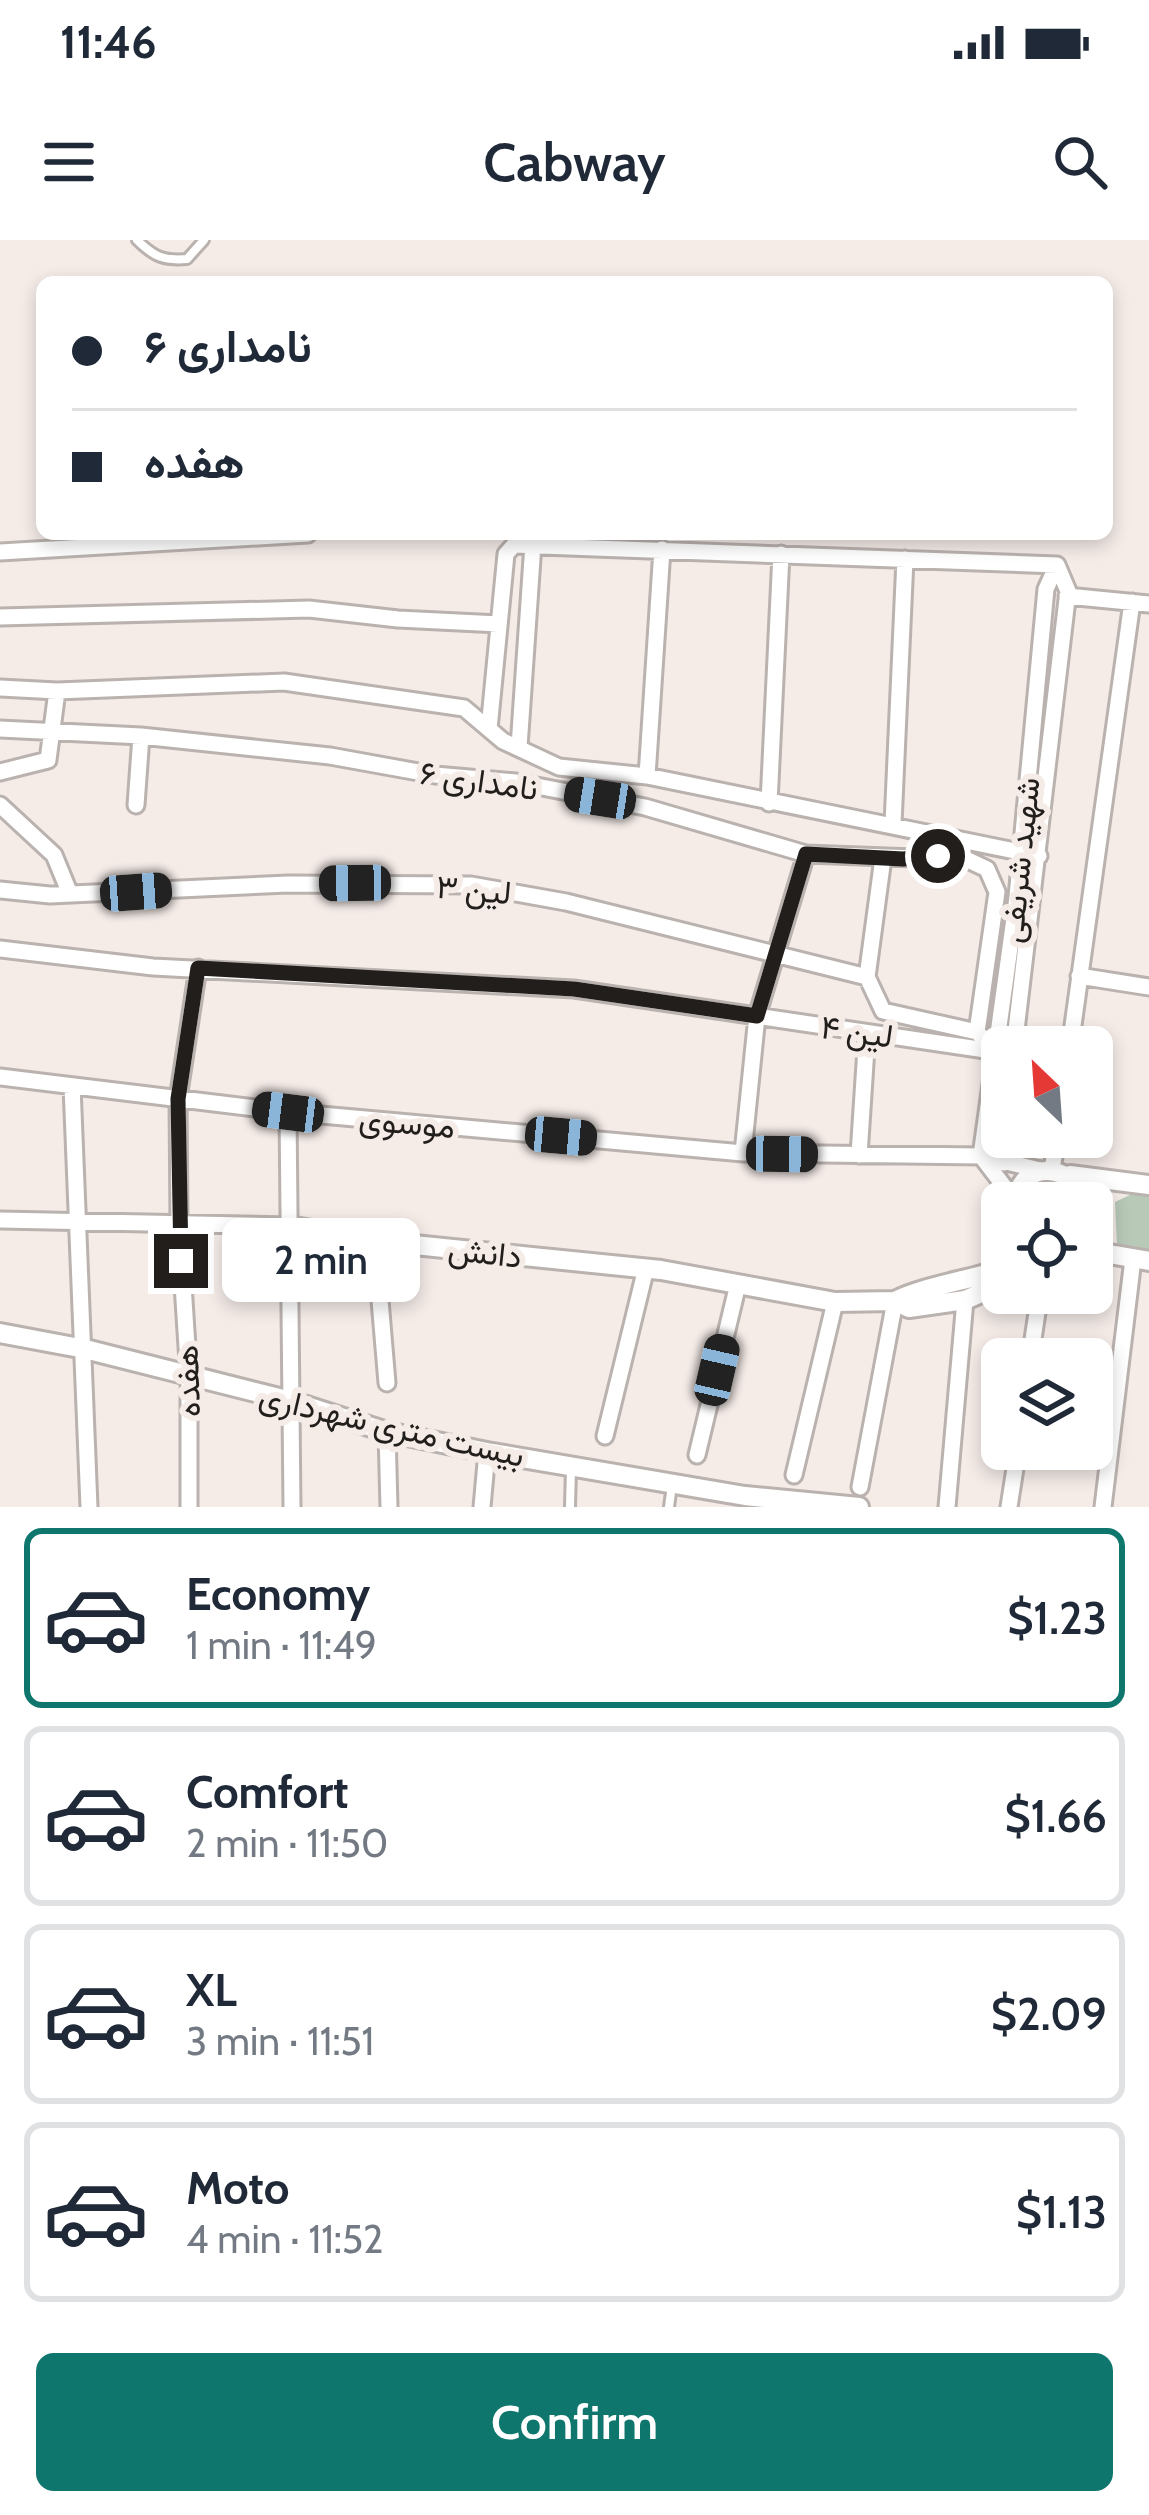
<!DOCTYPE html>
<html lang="en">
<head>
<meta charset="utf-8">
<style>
  body { margin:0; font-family:Cabin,Vazirmatn,sans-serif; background:#f2f2f3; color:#1f2937; height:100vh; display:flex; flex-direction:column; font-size:45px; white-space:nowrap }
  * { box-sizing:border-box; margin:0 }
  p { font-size:39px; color:#747a83 }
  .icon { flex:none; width:66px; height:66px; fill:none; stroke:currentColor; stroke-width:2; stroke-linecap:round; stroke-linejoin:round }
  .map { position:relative; height:1267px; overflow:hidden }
  .drawer { display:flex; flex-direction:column; background:#fff; flex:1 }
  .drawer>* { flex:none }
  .top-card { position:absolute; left:36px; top:36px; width:1077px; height:264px; border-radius:18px; box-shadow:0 6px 18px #0003; display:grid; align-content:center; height:264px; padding:0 36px; background:#fff }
  .needle { width:78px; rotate:335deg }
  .tools { position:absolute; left:981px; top:786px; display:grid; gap:24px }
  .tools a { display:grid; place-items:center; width:132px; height:132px; border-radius:18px; background:#fff; box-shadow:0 6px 18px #0003; font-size:60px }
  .end { position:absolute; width:54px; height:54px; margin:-27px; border:15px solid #211e1c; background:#fff; box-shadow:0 0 0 6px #fff }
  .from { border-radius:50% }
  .bubble { position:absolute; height:84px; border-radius:18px; background:#fff; box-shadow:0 6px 18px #0003; font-size:39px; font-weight:600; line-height:84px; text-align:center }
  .car { position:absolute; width:36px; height:72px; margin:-36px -18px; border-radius:15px; box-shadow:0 0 9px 3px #0007; background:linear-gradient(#222 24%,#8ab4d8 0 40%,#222 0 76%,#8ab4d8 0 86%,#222 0) }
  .top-card b { display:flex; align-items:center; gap:42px; height:114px; font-size:45px }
  .top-card b+b { border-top:3px solid #e0e1e3 }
  .top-card i { width:30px; height:30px; background:#1f2937 }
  ul { padding:21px 0 0; list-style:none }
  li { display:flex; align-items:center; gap:36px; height:180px; margin:0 24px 18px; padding:0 12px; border:6px solid #e0e1e3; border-radius:18px }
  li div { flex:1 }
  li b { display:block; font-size:45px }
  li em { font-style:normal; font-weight:600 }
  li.active { border-color:#0f766e }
  li>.icon { width:108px; height:108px; stroke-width:1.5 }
  .button { display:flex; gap:24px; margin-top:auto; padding:24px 36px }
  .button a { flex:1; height:138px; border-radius:18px; background:#0f766e; color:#fff; font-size:48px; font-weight:600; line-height:138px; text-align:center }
  .status { display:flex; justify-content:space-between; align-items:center; height:84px; padding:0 60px; background:#fff; direction:ltr }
  .status svg { height:33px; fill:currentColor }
  header { display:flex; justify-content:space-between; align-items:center; height:156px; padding:0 36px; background:#fff; font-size:54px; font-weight:600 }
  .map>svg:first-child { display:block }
  .green { fill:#b8c9b8 }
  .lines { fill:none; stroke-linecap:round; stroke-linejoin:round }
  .service-casing { stroke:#bab2ae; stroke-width:14 }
  .minor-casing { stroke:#bab2ae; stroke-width:21 }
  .tertiary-casing { stroke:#bab2ae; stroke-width:24 }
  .service { stroke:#fff; stroke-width:8 }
  .minor { stroke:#fff; stroke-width:15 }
  .tertiary { stroke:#fff; stroke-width:18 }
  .route { stroke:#211e1c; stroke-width:15 }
  .labels { text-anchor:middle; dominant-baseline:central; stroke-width:12; stroke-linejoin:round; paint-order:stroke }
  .street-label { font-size:33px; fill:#211e1c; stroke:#f5ece8 }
</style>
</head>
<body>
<div class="status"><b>11:46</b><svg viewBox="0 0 49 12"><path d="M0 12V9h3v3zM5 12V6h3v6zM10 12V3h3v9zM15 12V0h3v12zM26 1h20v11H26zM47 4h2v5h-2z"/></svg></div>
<header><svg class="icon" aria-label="menu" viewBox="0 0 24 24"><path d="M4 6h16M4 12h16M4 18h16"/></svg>Cabway<svg class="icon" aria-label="search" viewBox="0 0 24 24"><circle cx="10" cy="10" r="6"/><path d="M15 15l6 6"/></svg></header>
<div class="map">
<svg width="1149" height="1267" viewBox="0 0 1149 1267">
  <rect width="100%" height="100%" fill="#f5ece8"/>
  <path class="green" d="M1136 952 1149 955V1011L1117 1007 1115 962Z"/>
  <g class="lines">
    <g class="service-casing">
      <path id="service" d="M137 0C154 17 164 21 187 19L204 0
        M570 1267 571 1227
        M669 1267 672 1245"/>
    </g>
    <g class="minor-casing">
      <path id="minor" d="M0 312 308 294
        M1067 356 1149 364
        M0 377 309 369 398 379 499 384
        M0 448 57 451 284 442 464 468 503 501 559 527 647 536 1039 616
        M0 489 141 496 330 516 435 535 516 542 645 567 806 614 968 620 987 629 997 652 977 792 997 812
        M489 489 506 314 514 305 1057 325
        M519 507 533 304
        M0 532 48 520 57 451
        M647 536 662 309
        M769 563 781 314
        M0 565 54 615 70 654
        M136 565 141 496
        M893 584 905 319
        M883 618 867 737 883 771 977 792
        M0 650 50 655 288 644 471 645 566 662 867 737
        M0 709 153 727 574 749 999 812
        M1079 736 1149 747
        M1014 807 1068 351 1057 325
        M1070 807 1132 362
        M0 837 288 872 743 913 981 916 1044 931
        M72 846 89 1267
        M288 872 292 1267
        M743 913 757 776 806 614
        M859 915 867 793
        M981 916 1017 657 1046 349 1057 325
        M981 916 1016 962
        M1004 923 1006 897
        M1052 930 1057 897
        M0 980 289 986
        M375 1001 387 1143
        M1030 1119 1040 1053
        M387 1192 389 1267
        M605 1196 646 1028
        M697 1215 738 1044
        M794 1235 835 1062
        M860 1247 895 1061
        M189 1267V1138L179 982 178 859 198 728
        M482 1267 487 1212
        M947 1267 965 1060
        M1009 1267 1018 1209
        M1103 1267 1133 1019"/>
    </g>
    <g class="tertiary-casing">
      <path id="tertiary" d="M1070 935 1149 945
        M1016 963C1020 917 1075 924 1088 963
        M289 986 375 1001 661 1030 835 1062 895 1061 909 1068 965 1060 1002 1044
        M1092 1011 1149 1021
        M895 1061C921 1047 971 1040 1002 1029
        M0 1093 85 1109 291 1161 387 1192 487 1212 745 1256 859 1267"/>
    </g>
    <use href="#service" class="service"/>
    <use href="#minor" class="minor"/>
    <use href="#tertiary" class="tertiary"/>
  </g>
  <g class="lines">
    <path class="route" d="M181 1021 178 859 198 728 574 749 757 776 806 614 903 619 938 616"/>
  </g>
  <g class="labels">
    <g class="street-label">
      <text transform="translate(479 540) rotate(8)">نامداری ۶</text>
      <text transform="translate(1019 620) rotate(-84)">شهید شریفی</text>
      <text transform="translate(474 649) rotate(5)">لین ۳</text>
      <text transform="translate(857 791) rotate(8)">لین ۴</text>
      <text transform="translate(407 882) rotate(5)">موسوی</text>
      <text transform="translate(485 1012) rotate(6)">دانش</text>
      <text transform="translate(187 1141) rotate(-92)">هفده</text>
      <text transform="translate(392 1185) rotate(13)">بیست متری شهرداری</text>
    </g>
  </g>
</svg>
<div class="tools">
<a><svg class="needle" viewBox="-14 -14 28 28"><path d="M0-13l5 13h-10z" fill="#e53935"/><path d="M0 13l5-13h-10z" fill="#747a83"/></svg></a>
<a><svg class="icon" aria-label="locate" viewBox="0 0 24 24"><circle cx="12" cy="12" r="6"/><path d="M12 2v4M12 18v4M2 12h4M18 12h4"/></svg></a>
<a><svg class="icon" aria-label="layers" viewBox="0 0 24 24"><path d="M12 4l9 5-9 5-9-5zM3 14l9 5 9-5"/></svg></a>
</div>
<i class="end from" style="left:938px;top:616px"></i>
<i class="end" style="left:181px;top:1021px"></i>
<div class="bubble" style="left:222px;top:978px;width:198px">2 min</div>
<i class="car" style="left:600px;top:558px;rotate:279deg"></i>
<i class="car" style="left:355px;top:643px;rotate:269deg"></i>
<i class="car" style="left:136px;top:652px;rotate:86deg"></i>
<i class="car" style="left:288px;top:872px;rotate:277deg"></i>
<i class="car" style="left:561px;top:896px;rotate:95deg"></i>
<i class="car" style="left:782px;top:914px;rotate:91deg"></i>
<i class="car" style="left:717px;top:1130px;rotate:13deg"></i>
<div class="top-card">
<b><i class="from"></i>نامداری ۶</b>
<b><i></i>هفده</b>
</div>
</div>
<section class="drawer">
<ul>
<li class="active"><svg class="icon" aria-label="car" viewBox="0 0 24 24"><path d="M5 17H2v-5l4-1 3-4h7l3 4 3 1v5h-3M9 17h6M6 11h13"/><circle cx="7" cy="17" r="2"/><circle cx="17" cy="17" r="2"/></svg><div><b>Economy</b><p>1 min · 11:49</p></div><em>$1.23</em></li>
<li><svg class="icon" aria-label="car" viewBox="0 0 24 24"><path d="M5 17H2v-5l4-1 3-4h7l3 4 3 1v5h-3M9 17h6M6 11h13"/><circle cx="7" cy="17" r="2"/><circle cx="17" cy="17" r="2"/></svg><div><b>Comfort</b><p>2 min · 11:50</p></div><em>$1.66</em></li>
<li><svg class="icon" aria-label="car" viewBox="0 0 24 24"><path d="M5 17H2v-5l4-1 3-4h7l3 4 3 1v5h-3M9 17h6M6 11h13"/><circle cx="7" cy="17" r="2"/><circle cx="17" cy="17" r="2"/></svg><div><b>XL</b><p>3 min · 11:51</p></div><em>$2.09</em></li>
<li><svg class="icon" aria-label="car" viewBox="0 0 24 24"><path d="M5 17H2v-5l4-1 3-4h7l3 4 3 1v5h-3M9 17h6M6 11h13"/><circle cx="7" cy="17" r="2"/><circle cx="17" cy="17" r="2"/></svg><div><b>Moto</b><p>4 min · 11:52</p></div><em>$1.13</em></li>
</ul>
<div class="button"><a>Confirm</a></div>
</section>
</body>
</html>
